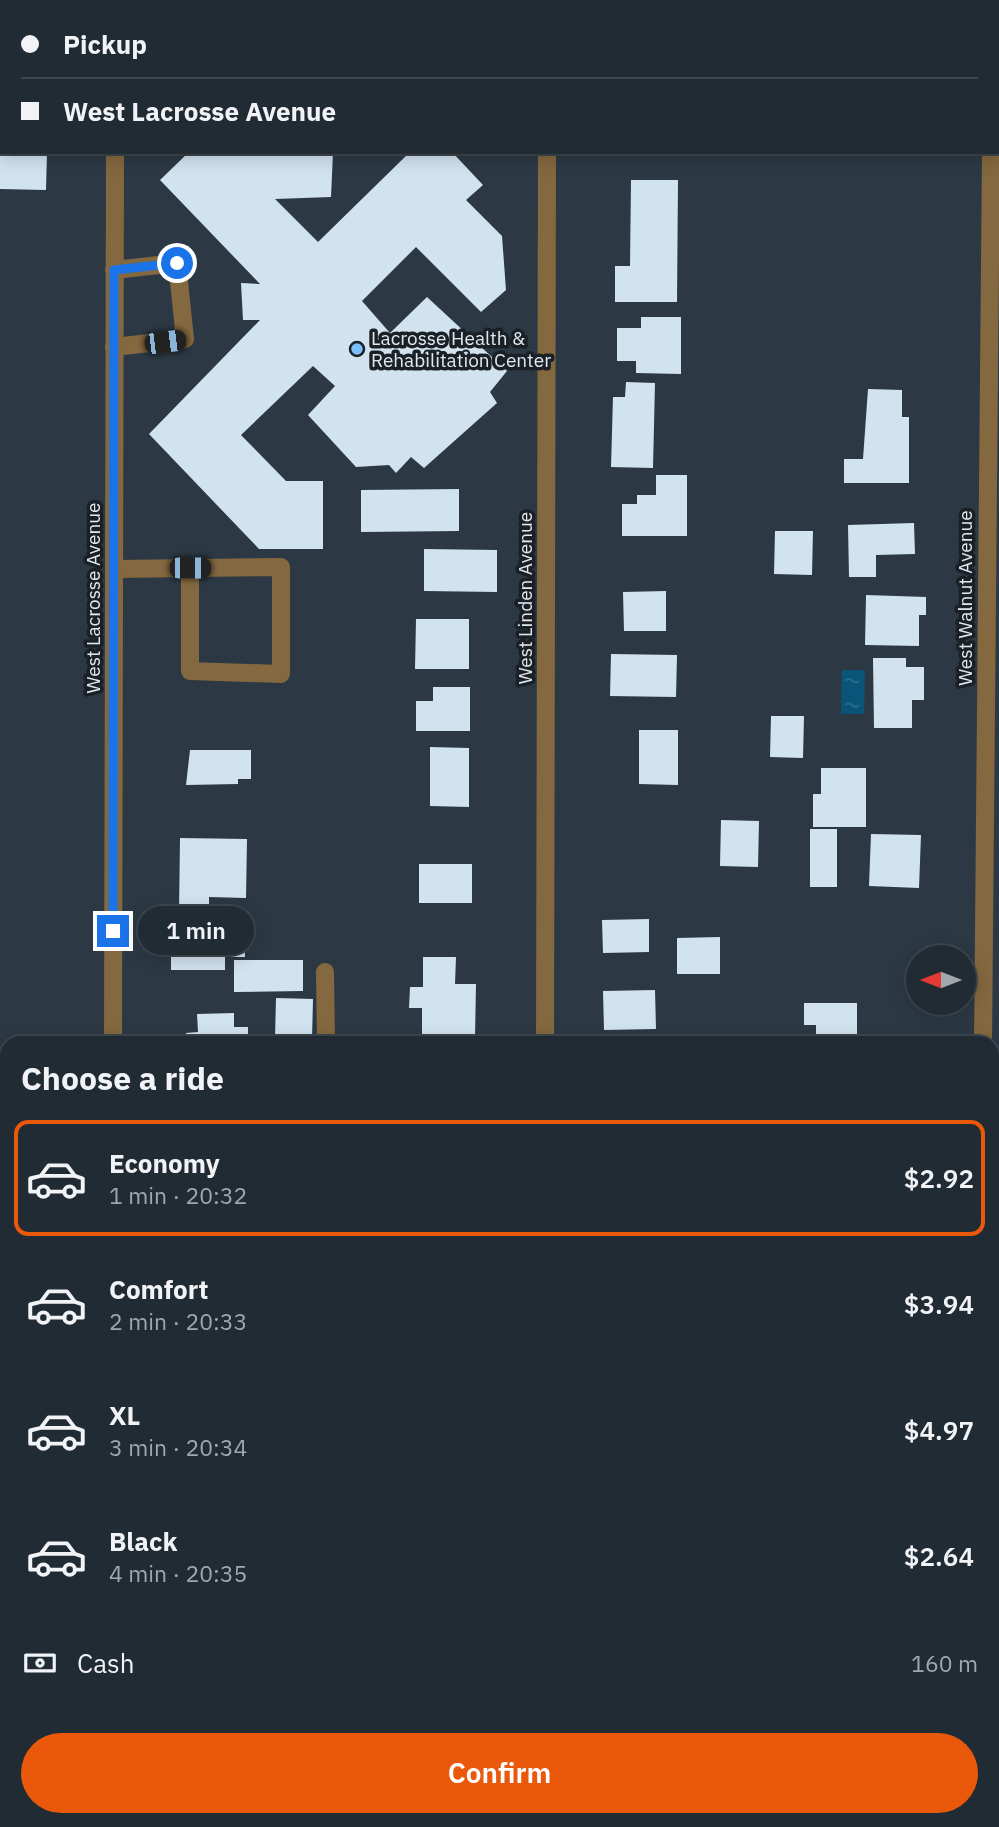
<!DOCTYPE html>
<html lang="en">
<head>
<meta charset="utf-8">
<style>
  body { margin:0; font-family:"IBM Plex Sans",sans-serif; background:#2d373f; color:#f1f3f6; height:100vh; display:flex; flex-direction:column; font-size:26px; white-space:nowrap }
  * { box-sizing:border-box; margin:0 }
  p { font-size:23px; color:#a2a7ac }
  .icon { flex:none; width:38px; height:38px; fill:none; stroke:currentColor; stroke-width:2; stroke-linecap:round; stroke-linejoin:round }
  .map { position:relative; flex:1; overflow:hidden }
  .drawer { position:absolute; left:0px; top:1036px; width:999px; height:791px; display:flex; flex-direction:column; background:#212b33; border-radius:21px 21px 0 0; box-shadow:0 4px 18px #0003,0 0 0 2px #3e474e }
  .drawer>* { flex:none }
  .banner { position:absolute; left:0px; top:0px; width:999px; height:154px; box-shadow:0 4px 18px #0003,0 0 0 2px #3e474e; display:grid; align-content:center; height:154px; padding:0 21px; background:#212b33 }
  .needle { width:46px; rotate:270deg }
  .tools { position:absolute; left:906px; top:945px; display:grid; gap:14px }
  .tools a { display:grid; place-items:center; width:70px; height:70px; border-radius:50%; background:#212b33; box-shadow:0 4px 18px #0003,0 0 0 2px #3e474e; font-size:35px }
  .end { position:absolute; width:32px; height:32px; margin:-16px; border:9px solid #1a73e8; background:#fff; box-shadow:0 0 0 4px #fff }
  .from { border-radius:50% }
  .bubble { position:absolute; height:49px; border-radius:24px; background:#212b33; box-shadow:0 4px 18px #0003,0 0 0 2px #3e474e; font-size:23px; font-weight:600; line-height:49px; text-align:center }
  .car { position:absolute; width:21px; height:42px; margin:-21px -10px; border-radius:9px; box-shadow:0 0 5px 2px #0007; background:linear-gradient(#222 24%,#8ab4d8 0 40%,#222 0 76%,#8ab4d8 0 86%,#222 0) }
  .banner b { display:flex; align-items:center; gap:24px; height:66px; font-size:26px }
  .banner b+b { border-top:2px solid #3e474e }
  .banner i { width:18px; height:18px; background:#f1f3f6 }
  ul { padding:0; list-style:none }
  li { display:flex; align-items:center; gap:21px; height:116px; margin:0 14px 10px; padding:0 7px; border:4px solid transparent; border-radius:14px }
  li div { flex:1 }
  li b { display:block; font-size:26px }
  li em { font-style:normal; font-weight:600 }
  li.active { border-color:#ea580c }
  li>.icon { width:63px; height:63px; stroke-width:1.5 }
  h2 { padding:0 21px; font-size:32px; line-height:84px }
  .pay { display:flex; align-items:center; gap:18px; height:77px; padding:0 21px; font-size:26px }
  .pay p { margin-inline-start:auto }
  .cta { display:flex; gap:14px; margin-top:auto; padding:14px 21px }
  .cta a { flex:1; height:80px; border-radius:42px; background:#ea580c; color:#fff; font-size:28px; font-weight:600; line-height:80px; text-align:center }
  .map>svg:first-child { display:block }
  .water { fill:url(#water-ripples) }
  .building { fill:#d2e3f0 }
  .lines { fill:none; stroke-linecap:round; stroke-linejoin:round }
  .service { stroke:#84683f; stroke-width:18 }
  .minor { stroke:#84683f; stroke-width:18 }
  .secondary { stroke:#ae823e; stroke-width:18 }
  .route { stroke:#1a73e8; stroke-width:9 }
  .poi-dot { fill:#7cbef9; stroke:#1a2025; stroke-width:2.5 }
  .labels { text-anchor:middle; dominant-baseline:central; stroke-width:7; stroke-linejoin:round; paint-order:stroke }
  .poi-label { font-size:19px; fill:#dfe8ee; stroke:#1a2025; text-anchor:start }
  .street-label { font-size:19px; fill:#dfe8ee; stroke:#1a2025 }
</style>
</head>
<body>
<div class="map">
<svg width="999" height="1827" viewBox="0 0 999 1827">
  <defs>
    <pattern id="water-ripples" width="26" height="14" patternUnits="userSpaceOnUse" patternTransform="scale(1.75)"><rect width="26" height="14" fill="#095579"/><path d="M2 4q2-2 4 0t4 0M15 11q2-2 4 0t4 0" fill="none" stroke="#2c6d8c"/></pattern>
  </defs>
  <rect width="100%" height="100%" fill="#2c3944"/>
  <path class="water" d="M842 670H865L864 714H841Z"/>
  <path class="building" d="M0 152H47L46 190 0 189Z
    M189 152H333L331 197 275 199 318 242 410 152H452L483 185 466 200 502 236 506 290 481 312 416 247 362 301 390 333 427 297 507 371 490 392 497 403 424 468 411 457 396 473 389 465 356 467 308 415 335 386 313 366 241 435 286 481H323V549H259L149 434 260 320H243L241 283 260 284 160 180Z
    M631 180H678L677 302H615V266H630Z
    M641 317H681V374L636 373V361H617V328H641Z
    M626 382 655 383 653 468 611 467 613 397H625Z
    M868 389 902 390V417H909V483H844V459H863Z
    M656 475H687V536H622V504H637V495H656Z
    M459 489V531L361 532V490Z
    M914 523 915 554 876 555V577H849L848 525Z
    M775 531H813L812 575 774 574Z
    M424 549 497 550V592L424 591Z
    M666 591V631H624L623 592Z
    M866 595 926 597V615H919V646L865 645Z
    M416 619H469V669H415Z
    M611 654 677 655 676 697 610 696Z
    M873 658H906V667H924V700H912V728H874Z
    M433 687H470V731H416V701H433Z
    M771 716H804L803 758 770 757Z
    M639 730H678V785L639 784Z
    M430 747 469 748V807L430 806Z
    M190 750H251V779H238V784L186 785Z
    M821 768H866V827H813V794H821Z
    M721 820 759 821 758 867 720 866Z
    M810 829H837V887H810Z
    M871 834 921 835 919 888 869 886Z
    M180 838 247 839 246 898 209 897V913H179Z
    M419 864H472V903H419Z
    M649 919V952L603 953 602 920Z
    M186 927H244L245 957H225V970H171V956L186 941Z
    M720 937V974H677V938Z
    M423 957H456L455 984H476L475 1037 422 1036V1008H409L410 987H423Z
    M234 960H303V991L234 992Z
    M655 990 656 1029 604 1030 603 991Z
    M276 998 313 999 312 1039 275 1038Z
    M804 1003H857V1043H829V1038H816V1025H804Z
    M234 1013V1027H248V1043H186V1033L198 1032 197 1014Z
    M0 1731H7V1744H0Z
    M0 1777H7V1810L0 1811Z"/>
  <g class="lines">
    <path class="service" d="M303 0V2
      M637 0V2
      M114 270 177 263 185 339 114 347
      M114 569 281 567V674L190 671V568
      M325 972 326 1043
      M992 1060H999
      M327 1820V1827"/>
    <path class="minor" d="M952 0V2
      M113 1043 115 152
      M545 1043 547 152
      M983 1043 991 152
      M992 1255H999
      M544 1820V1827
      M111 1827V1820
      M976 1827V1820"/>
    <path class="secondary" d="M0 57H2
      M998 60H999"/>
  </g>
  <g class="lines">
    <path class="route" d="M113 931 114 270 177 263"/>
  </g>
  <circle class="poi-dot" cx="357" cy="349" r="7"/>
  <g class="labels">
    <g class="poi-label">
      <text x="371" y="338">Lacrosse Health &amp;<tspan x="371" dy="22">Rehabilitation Center</tspan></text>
    </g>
    <g class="street-label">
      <text transform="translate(93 598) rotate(-90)">West Lacrosse Avenue</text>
      <text transform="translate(525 598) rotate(-90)">West Linden Avenue</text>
      <text transform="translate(965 598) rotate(-90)">West Walnut Avenue</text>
    </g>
  </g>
</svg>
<div class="tools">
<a><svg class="needle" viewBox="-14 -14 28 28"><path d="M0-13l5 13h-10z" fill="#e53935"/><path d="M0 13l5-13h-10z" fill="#a2a7ac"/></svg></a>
</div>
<i class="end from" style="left:177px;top:263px"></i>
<i class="end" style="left:113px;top:931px"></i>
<div class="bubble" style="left:138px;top:906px;width:116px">1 min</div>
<i class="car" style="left:165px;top:342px;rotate:83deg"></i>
<i class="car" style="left:190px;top:568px;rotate:90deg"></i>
<div class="banner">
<b><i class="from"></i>Pickup</b>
<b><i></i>West Lacrosse Avenue</b>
</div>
<section class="drawer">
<h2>Choose a ride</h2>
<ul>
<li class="active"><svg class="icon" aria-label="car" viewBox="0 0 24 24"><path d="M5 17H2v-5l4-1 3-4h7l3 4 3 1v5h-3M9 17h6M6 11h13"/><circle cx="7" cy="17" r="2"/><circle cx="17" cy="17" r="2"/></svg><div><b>Economy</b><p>1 min · 20:32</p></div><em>$2.92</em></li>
<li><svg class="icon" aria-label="car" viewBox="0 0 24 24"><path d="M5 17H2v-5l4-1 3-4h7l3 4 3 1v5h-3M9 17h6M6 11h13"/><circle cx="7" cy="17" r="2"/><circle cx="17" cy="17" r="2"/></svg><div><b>Comfort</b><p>2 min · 20:33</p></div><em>$3.94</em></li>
<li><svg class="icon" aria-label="car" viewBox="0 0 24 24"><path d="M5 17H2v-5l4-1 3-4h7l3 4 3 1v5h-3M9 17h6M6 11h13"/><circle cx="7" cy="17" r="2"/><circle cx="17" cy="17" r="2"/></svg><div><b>XL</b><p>3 min · 20:34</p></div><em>$4.97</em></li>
<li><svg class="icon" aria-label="car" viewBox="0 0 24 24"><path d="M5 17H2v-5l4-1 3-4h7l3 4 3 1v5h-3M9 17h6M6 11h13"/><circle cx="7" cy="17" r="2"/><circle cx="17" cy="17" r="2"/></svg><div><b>Black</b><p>4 min · 20:35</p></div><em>$2.64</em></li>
</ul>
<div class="pay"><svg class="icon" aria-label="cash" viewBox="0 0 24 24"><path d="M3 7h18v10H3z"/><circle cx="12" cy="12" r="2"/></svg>Cash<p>160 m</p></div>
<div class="cta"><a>Confirm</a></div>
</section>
</div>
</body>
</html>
